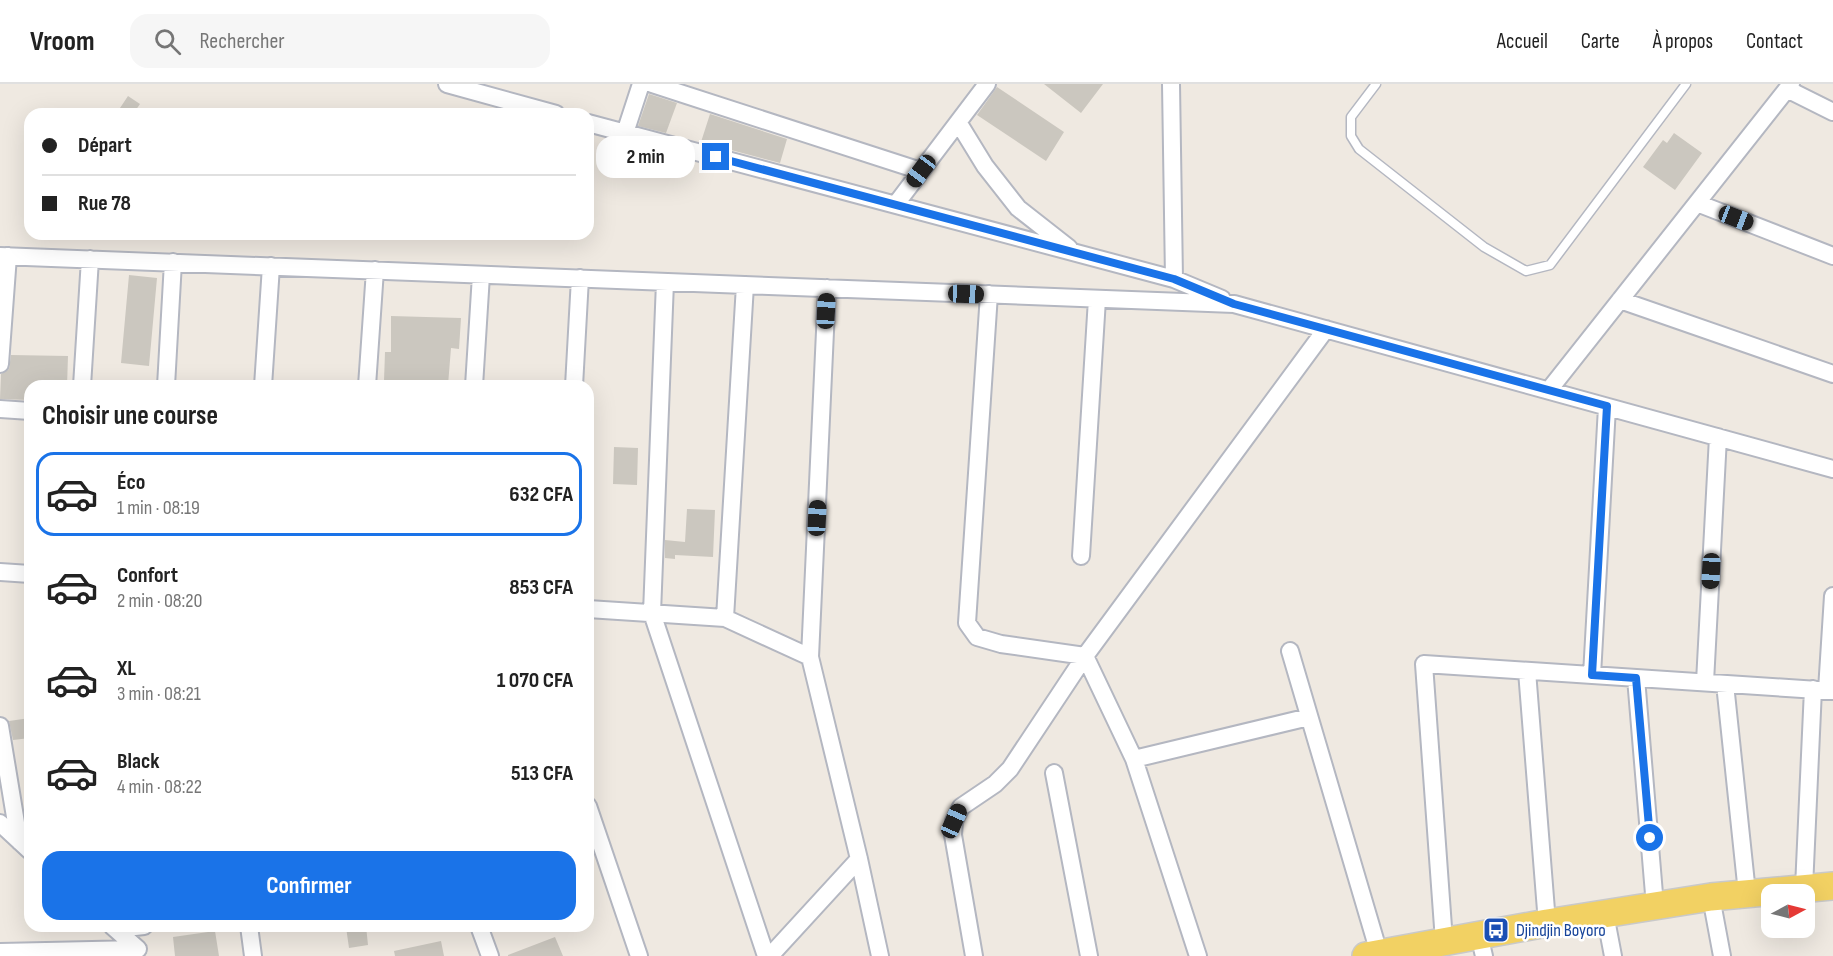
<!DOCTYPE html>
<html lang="fr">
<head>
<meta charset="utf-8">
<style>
  body { margin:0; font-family:"Sofia Sans Condensed",sans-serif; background:#f6f6f6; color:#222; height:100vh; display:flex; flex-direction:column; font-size:22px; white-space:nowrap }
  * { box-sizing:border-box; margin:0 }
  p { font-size:20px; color:#767676 }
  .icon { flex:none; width:33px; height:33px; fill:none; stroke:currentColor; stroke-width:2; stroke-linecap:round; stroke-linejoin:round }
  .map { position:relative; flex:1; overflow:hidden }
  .side { position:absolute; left:24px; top:296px; width:570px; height:552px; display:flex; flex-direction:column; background:#fff; border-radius:18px; box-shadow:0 6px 24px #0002 }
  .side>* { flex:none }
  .guide { position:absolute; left:24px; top:24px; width:570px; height:132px; border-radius:18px; box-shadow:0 6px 24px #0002; display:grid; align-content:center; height:132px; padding:0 18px; background:#fff }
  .needle { width:39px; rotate:83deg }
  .controls { position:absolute; left:1761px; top:800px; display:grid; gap:12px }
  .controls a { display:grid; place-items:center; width:54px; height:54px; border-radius:12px; background:#fff; box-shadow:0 6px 24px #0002; font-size:30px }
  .end { position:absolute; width:27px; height:27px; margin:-14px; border:8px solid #1a73e8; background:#fff; box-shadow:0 0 0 3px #fff }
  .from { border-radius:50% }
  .bubble { position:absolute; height:42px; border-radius:18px; background:#fff; box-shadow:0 6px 24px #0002; font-size:20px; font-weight:700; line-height:42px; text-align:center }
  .car { position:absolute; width:18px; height:36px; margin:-18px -9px; border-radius:8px; box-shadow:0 0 4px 2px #0007; background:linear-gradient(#222 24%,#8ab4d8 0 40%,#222 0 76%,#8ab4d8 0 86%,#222 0) }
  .guide b { display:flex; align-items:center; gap:21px; height:57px; font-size:22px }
  .guide b+b { border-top:2px solid #e0e0e0 }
  .guide i { width:15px; height:15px; background:#222 }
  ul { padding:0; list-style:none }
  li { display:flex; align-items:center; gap:18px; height:84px; margin:0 12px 9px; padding:0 6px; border:3px solid transparent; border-radius:18px }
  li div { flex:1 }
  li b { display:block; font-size:22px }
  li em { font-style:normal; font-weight:700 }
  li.current { border-color:#1a73e8 }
  li>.icon { width:54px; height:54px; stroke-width:1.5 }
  h2 { padding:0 18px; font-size:27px; line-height:72px }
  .button { display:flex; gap:12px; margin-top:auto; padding:12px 18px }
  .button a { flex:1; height:69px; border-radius:18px; background:#1a73e8; color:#fff; font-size:24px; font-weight:700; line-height:69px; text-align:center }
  header { display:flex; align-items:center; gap:36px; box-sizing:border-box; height:84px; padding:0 30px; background:#fff; border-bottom:2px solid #e0e0e0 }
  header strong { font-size:28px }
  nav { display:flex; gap:33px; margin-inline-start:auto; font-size:21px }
  .search { width:420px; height:54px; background:#f6f6f6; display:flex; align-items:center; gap:15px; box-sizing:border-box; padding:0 21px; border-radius:18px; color:#767676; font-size:22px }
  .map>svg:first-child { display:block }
  .building { fill:#cbc7bf }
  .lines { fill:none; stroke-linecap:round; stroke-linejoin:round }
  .service-casing { stroke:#b4b7c1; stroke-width:11 }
  .minor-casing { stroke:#b4b7c1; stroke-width:20 }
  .primary-casing { stroke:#c9c9c9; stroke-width:30 }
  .service { stroke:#fff; stroke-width:8 }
  .minor { stroke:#fff; stroke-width:16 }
  .primary { stroke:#f2d163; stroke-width:27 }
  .route { stroke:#1a73e8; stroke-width:8 }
  .labels { text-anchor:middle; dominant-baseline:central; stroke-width:5; stroke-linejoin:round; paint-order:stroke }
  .transit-label { font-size:18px; fill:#164399; stroke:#fff; text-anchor:start }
</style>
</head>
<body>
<header>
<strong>Vroom</strong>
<div class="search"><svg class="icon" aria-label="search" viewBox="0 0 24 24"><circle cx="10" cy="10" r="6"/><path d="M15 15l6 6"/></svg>Rechercher</div>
<nav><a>Accueil</a><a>Carte</a><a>À propos</a><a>Contact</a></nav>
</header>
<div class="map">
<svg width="1833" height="872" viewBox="0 0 1833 872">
  <rect width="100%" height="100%" fill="#efe9e1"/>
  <path class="building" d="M1044 0H1103L1081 29Z
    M997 3 1064 48 1046 77 977 31Z
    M649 10 677 19 666 49 638 42Z
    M128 12 140 20 133 30H116Z
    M710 30 787 55 780 79 701 58Z
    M1674 49 1702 69 1675 106 1643 83 1663 56 1667 59Z
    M129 191 157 194 149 282 121 279Z
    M391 232 461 234 459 265 451 264 448 301 384 297 385 268H391Z
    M11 271 68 272 67 302H30V316L0 315 1 290 9 285Z
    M614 363 638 364 637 401 613 400Z
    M687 425 715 426 713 473 675 471V475L665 474V456L685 458Z
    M30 634V654L13 656 9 637Z
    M357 842H366L368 861 349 864 346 843Z
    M215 847 219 872H175L173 853Z
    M555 853 563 872H508V871Z
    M441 857 444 872H395L394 867Z"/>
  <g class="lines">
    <g class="service-casing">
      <path id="service" d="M1376 0 1351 33V52L1359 65 1484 163 1526 187 1550 181 1686 0"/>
    </g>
    <g class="minor-casing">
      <path id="minor" d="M447 0 556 30
        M652 0 921 87
        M1171 0 1174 195
        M1787 5 1833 28
        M958 38 985 82 1018 124 1069 164
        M588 39 1174 195 1222 215
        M625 49 641 0
        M1697 119 1833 172
        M896 120 987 0
        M0 172 1234 220 1833 385
        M665 198 652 529 766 872
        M827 204 810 573 859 775 880 872
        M989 210 967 539 977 553 1001 560 1085 572 1134 675 1198 872
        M1620 216 1833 290
        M0 280 8 172
        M82 302 90 175
        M166 302 173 178
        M263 302 271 182
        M367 302 375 186
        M474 302 481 191
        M574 302 580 194
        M1549 306 1791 0
        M0 325 30 327
        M1081 472 1097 215
        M0 488 30 490
        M588 525 725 534 810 573
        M725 534 745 201
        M1290 567 1379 869
        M1527 587 1547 839
        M1592 591 1607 323
        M1636 594 1655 822
        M1705 598 1718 353
        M1725 600 1747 809
        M1827 606 1833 512
        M0 642 19 757
        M1134 675 1309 633
        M1054 689 1089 872
        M588 722 639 872
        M0 739 30 767
        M1804 804 1813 605
        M1711 813 1722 872
        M1605 830 1613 872
        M112 842 138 865
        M249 842 253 872
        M479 842 490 872
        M135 843 144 842
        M1479 851 1484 872
        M1444 857 1424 580 1833 607
        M0 868 138 865
        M770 872 859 775
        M974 872 953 751 954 737 961 723 995 700 1010 685 1085 572 1326 245"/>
    </g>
    <g class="primary-casing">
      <path id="primary" d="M1366 872 1547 839 1711 813 1833 802"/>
    </g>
    <use href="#service" class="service"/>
    <use href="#minor" class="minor"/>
    <use href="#primary" class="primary"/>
  </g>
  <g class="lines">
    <path class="route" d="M716 73 1174 195 1234 220 1607 322 1592 591 1636 594 1650 754"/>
  </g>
  <defs>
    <g id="bus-square" transform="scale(1.35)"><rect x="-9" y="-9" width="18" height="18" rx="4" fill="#1a4fb4" stroke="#fff"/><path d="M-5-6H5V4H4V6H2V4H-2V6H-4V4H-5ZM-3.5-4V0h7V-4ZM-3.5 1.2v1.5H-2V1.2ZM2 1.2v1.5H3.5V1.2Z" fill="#fff"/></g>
  </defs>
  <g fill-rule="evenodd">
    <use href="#bus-square" x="1496" y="846"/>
  </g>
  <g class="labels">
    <g class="transit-label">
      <text x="1516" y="846">Djindjin Boyoro</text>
    </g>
  </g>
</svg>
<div class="controls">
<a><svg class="needle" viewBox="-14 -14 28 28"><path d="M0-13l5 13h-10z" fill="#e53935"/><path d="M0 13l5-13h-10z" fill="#767676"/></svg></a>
</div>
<i class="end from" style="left:1650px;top:754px"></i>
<i class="end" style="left:716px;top:73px"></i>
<div class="bubble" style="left:596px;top:52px;width:99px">2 min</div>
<i class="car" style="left:921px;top:87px;rotate:217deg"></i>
<i class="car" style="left:1736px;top:134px;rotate:111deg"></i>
<i class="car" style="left:966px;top:210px;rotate:92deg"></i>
<i class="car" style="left:826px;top:227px;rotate:3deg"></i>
<i class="car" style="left:817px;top:434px;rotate:3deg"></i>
<i class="car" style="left:1711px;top:487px;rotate:183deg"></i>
<i class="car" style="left:954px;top:737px;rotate:24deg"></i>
<div class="guide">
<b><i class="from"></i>Départ</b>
<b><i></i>Rue 78</b>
</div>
<section class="side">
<h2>Choisir une course</h2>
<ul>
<li class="current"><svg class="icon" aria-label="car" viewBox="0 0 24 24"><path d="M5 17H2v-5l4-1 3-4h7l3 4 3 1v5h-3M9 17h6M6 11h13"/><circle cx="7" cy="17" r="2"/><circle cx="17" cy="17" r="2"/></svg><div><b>Éco</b><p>1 min · 08:19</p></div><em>632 CFA</em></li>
<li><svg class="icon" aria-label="car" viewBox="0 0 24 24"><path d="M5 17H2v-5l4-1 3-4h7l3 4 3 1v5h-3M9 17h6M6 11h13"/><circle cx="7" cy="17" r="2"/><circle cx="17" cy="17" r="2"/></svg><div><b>Confort</b><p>2 min · 08:20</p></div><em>853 CFA</em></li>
<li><svg class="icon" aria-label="car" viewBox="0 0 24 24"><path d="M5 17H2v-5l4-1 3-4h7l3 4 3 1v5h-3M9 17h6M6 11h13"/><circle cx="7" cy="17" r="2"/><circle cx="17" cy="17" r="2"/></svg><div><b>XL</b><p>3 min · 08:21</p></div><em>1 070 CFA</em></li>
<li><svg class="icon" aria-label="car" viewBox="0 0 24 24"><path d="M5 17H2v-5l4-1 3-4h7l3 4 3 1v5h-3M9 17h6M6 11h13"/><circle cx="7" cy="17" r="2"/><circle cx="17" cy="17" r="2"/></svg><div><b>Black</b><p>4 min · 08:22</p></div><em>513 CFA</em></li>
</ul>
<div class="button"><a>Confirmer</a></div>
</section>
</div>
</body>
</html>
